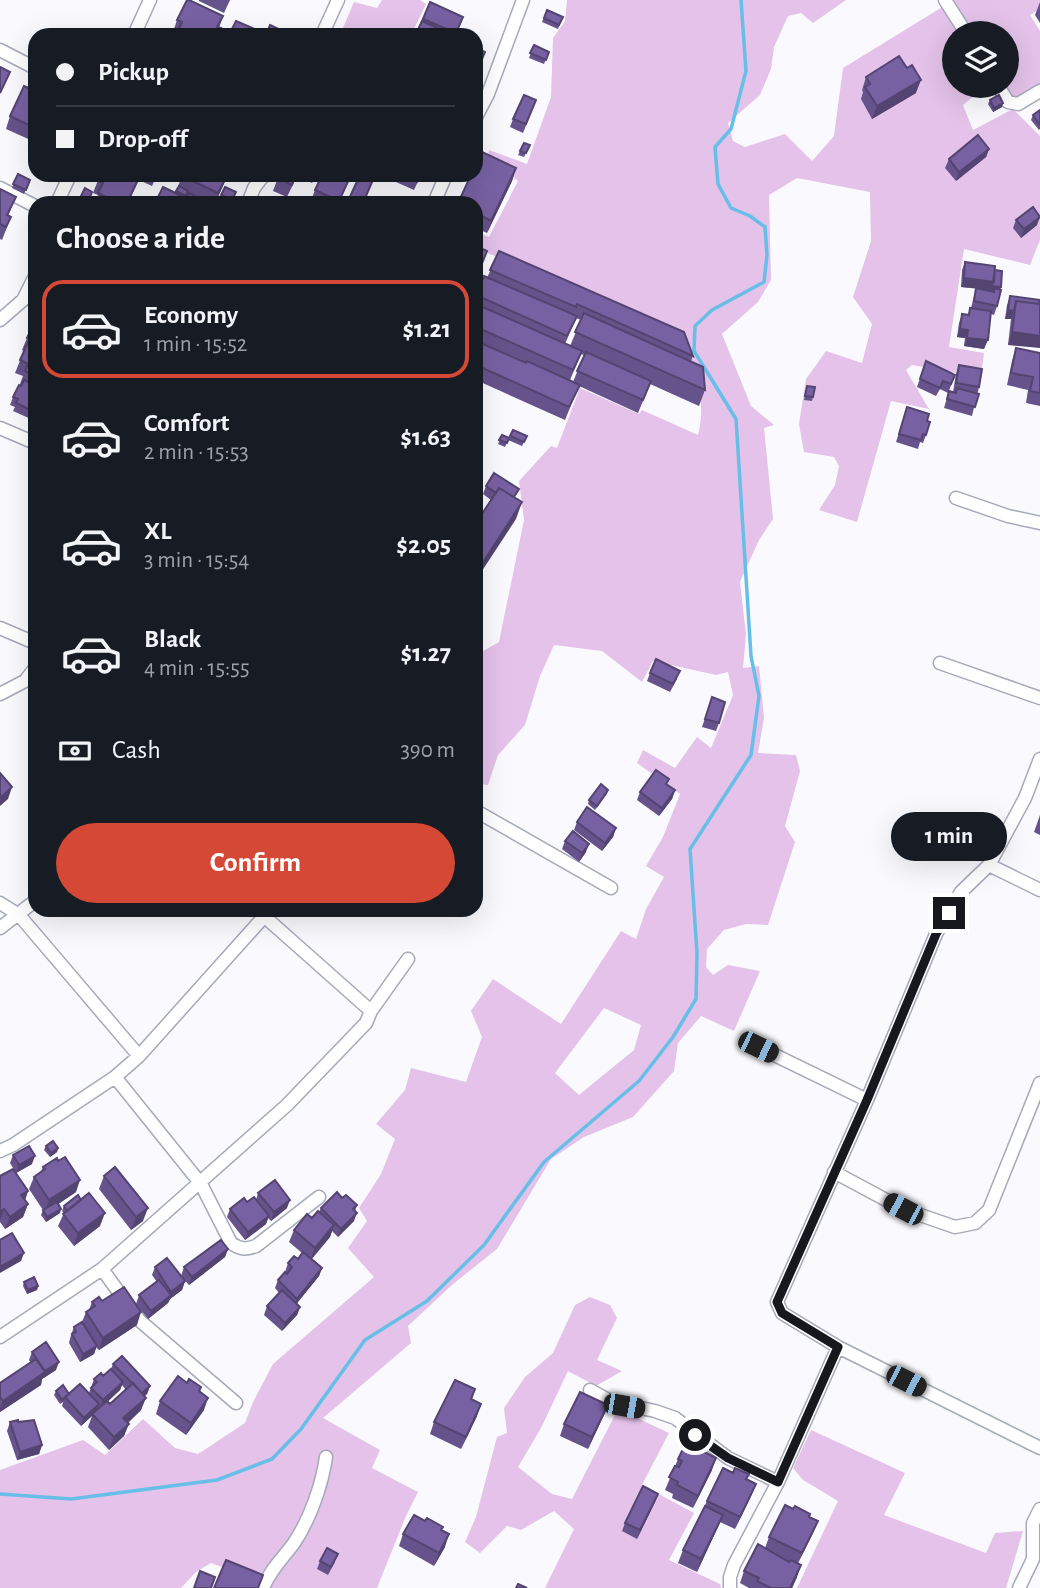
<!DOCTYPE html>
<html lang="en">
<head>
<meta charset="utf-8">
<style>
  body { margin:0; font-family:"Alegreya Sans",sans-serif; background:#242831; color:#f1f3f6; height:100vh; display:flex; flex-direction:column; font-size:26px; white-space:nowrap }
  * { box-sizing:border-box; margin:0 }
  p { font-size:23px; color:#9ea1a6 }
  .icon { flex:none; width:38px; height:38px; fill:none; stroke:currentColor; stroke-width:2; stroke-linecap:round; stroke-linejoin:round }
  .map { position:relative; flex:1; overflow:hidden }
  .panel { position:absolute; left:28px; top:196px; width:455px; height:721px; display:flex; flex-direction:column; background:#171b24; border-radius:21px; box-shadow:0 7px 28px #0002 }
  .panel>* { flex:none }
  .top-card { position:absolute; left:28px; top:28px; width:455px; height:154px; border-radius:21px; box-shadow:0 7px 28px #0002; display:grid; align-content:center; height:154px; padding:0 28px; background:#171b24 }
  .tools { position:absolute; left:942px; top:21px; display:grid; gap:14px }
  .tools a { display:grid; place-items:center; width:77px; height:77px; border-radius:50%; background:#171b24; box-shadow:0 7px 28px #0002; font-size:35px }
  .end { position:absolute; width:32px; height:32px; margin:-16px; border:9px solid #17181e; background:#fff; box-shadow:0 0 0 4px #fff }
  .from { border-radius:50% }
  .bubble { position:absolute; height:49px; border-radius:24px; background:#171b24; box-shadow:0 7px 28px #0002; font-size:23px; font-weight:700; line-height:49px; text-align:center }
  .car { position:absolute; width:21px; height:42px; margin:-21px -10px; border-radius:9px; box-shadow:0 0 5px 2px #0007; background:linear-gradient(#222 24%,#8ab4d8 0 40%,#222 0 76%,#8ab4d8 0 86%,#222 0) }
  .top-card b { display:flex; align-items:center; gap:24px; height:66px; font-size:26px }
  .top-card b+b { border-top:2px solid #363941 }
  .top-card i { width:18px; height:18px; background:#f1f3f6 }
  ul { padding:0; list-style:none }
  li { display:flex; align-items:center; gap:21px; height:98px; margin:0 14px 10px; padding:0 14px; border:4px solid transparent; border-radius:21px }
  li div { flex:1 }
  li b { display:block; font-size:26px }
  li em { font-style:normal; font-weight:700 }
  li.active { border-color:#d44835 }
  li>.icon { width:63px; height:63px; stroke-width:1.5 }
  h2 { padding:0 28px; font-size:32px; line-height:84px }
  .pay { display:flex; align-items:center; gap:18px; height:77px; padding:0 28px; font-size:26px }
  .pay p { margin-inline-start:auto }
  .button { display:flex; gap:14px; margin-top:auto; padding:14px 28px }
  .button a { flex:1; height:80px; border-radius:42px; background:#d44835; color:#fff; font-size:28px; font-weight:700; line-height:80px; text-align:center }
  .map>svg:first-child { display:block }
  .green { fill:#e4c2e9; fill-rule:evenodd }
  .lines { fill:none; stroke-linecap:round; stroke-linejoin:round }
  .stream { stroke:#67bee7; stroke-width:3.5 }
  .minor-casing { stroke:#a5a9b9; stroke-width:15 }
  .minor { stroke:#fff; stroke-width:12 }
  .wall { fill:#67538b; fill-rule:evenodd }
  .shaded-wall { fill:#544471 }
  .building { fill:#7861a2; stroke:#544471; stroke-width:2 }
  .route { stroke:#17181e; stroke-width:9 }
</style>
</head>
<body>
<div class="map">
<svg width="1040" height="1588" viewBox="0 0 1040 1588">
  <rect width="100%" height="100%" fill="#fafafe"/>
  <path class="green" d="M382 0H420L426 4 411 35H340L354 2 377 8Z
    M567 0H846L813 23 801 13 788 16 774 47 771 69 760 95 728 123 733 141 745 147 785 134 812 161 834 136 843 68 944 6 959 33H954V86H986L963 105 973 130 1013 109 1040 136V240L1030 265 964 249 949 347 984 353 981 377 912 365 906 370 929 409 891 401 857 522 819 510 835 485 839 466 834 457 804 452 799 424 806 379 826 351 862 363 872 324 853 297 871 241 870 192 797 178 769 195 771 280 758 302 722 334 751 406 774 425 764 428 773 519 759 540 740 582 746 634 743 668 759 666 764 718 758 753 796 755 800 771 785 826 795 842 768 925 746 924 724 930 707 949 706 967 713 975 728 965 760 971 734 1031 701 1016 678 1043 674 1071 633 1117 584 1137 551 1159 497 1249 453 1284 408 1326 411 1343 323 1418 380 1450 372 1468 418 1492 406 1516 377 1588H267L268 1584 211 1563 196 1572 181 1588H0V1470L83 1440 105 1455 143 1419 175 1448 198 1454 245 1423 253 1402 273 1364 374 1277 348 1248 367 1221 359 1208 381 1174 395 1139 376 1124 405 1090 411 1068 466 1082 482 1037 471 1011 493 979 561 1024 621 931 636 939 646 909 664 877 646 866 663 837 680 794 637 763 643 750 675 768 697 737 711 748 733 695 728 672 716 675 653 661 642 682 602 651 554 645 540 676 525 725 498 755 488 785 476 784V655L499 642 524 520 519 481 551 446 557 448 580 388 639 414 642 410 698 435C708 395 693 369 677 333L476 248V232L489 237 518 181 488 157 489 150 527 164 551 97 553 38 565 21ZM604 1008 641 1025 634 1050 579 1095 555 1073Z
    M952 0H1040V9L1030 15 1040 31V84L1019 98 1009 97 1002 86H1006V33H971Z
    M590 1297 610 1305 617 1318 597 1360 622 1371 596 1386 568 1371 541 1428 518 1467 552 1494 572 1499 618 1409 669 1433 642 1485 694 1513 669 1560 720 1584 721 1588H545L574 1529 554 1511 521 1530 507 1526 480 1553 465 1542 476 1517 497 1437 507 1433 504 1408 525 1377 553 1353 575 1305Z
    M811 1430 905 1473 884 1515 986 1553 995 1533 1023 1531 1006 1588H797L838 1501 803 1480 793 1468Z"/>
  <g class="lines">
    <path class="stream" d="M0 1494 71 1499 217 1480 272 1459 301 1429 365 1340 427 1301 484 1245 544 1162 639 1081 673 1037 696 999 697 953 690 849 751 755 759 696 751 656 736 419 694 351 695 326 712 310 764 282 767 255 765 227 750 216 731 208 718 184 715 147 731 129 746 71 741 0"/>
    <g class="minor-casing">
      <path id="minor" d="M945 0 966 33
        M134 35 150 0
        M322 35 338 0
        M0 50 35 68
        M998 86 1008 102 1018 104 1040 91
        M476 117 488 94 523 0
        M0 188 35 206
        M57 203 70 175
        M248 203 254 188 264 175
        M434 203 446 175
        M0 320 23 300 35 276
        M0 428 35 443
        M956 498 1008 516 1040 523
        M0 628 35 643
        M940 663 1040 698
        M0 694 25 681 35 668
        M1040 759 1025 798 989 865 961 892 936 934 867 1100 777 1302 782 1313 838 1347 1040 1448
        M476 811 611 888
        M989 865 1040 890
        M0 903 19 915 139 1056
        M265 917 371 1011
        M0 928 35 901
        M758 1047 867 1100
        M115 1077 201 1184 231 1243C240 1249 245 1250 256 1246L319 1197
        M0 1151 13 1145 115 1077 139 1056 270 910
        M834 1172 903 1209 955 1227 975 1223 989 1210 1040 1083
        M102 1269 139 1320 236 1403
        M0 1337 102 1269 287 1105 366 1023 371 1011 408 959
        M590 1390 612 1402 655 1411 675 1418 728 1458 778 1482
        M263 1588C270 1570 283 1558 294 1543 310 1519 322 1485 326 1457
        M730 1588V1577L734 1565 778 1482 838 1347
        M1019 1588 1033 1559V1523L1040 1509"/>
    </g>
    <use href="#minor" class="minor"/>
  </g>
  <path class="wall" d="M199 0H230L224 13 199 1Z
    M430 2 463 17 456 35H415Z
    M1040 2V23L1035 15Z
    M547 10 563 17 558 29 542 22Z
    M223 16 219 28H221L218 35H176L173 32 177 20Z
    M534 45 549 52 544 64 529 58Z
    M866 77 916 93 872 119 861 99 863 92 862 90Z
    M35 91V142L6 129 10 116Z
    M990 100 1002 107 993 112 988 104Z
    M533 108 523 133 510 127 513 119Z
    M1040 111V129L1039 130 1031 120 1033 115Z
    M524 143 530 145 524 157 518 155Z
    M989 149 986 157 956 181 945 168 949 159Z
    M516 168 512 181 487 233 476 228V203Z
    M18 174 30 180 24 194 12 188Z
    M100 175H157L152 186 139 180 128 203H95L98 195 93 193Z
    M182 175H228L215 203H155L176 193Z
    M279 175H316L312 183 297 176 287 197 273 191Z
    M351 175 339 203H310L315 190Z
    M388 175H421L414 190 387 178Z
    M225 187 236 192 231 203H227L220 200Z
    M85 188 92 192 87 203H80L79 202Z
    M0 189 11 209 8 216 11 217 2 240 0 239Z
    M1016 220 1037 225 1021 238 1013 228Z
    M476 246 487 251 478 274 476 273Z
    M499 251 693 356 691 361 705 390 699 406 650 384 638 413 579 386 565 420 476 380V293L487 278ZM576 318 581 320 570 346 565 344ZM581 354 584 355 573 382 570 380Z
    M965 262 995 270 1001 287 997 306 994 315 991 314 984 349 964 346 965 338 957 337 959 323 962 314 967 315 971 308 976 288 961 287 962 270Z
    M1010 296 1040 304 1008 345 1011 319H1005L1007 305Z
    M35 319V415L33 420 13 411 15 407 10 405 13 397 22 385 20 384 23 376 15 373 24 351 22 350 27 338Z
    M1016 348 1040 353V406L1026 403 1028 390 1007 385 1012 361Z
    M926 361 952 383 948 393 940 389 936 396 917 387Z
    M959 365 979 387 972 416 944 408 949 391 953 392 956 374Z
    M807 386 813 397 812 401 804 400Z
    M907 407 926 435 923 443 920 442 918 449 896 442Z
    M513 430 525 440 522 446 508 440Z
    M502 435 509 438 505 447 498 444Z
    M486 486 515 498 516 519 483 494Z
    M650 673 677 679 670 692 647 681Z
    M709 706 719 723 716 731 702 727Z
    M667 785 675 790 672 799 659 816 637 800 640 792Z
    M608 790 607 794 595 810 588 804 589 800Z
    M1040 815V835L1034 832Z
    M577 822 616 828 613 837 602 851 574 830Z
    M565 841 586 852 579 862 562 849Z
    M46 1146 58 1148 57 1152 50 1157 44 1150Z
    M13 1155 32 1164 16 1173 10 1163Z
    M58 1161 76 1192 58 1204 60 1213 46 1222 41 1215 43 1210 29 1189 34 1177 41 1172 43 1167Z
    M0 1176 28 1191 25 1200 28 1204 23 1217 5 1229 0 1222Z
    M104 1176 143 1221 131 1230 99 1189Z
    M258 1193 287 1208 271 1221 268 1218 266 1224 245 1240 227 1217 230 1209 256 1200Z
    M342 1198 357 1205 355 1211 354 1221 338 1237 332 1231 330 1237 312 1259 322 1268 319 1276 297 1303 300 1307 297 1315 282 1331 264 1315 267 1306 279 1293 275 1288 278 1280 285 1272 288 1263 298 1259 302 1253 289 1242 294 1230 319 1212 321 1208Z
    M64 1206 100 1226 74 1246 58 1226 64 1213 62 1211Z
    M228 1249 225 1257 189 1285 181 1276 184 1267Z
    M155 1267 185 1281 182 1290 170 1299 168 1303 148 1319 136 1304 139 1295 157 1282 152 1275Z
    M24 1282 38 1286 37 1290 27 1294 23 1286Z
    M102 1301 137 1325 99 1350 96 1347 94 1354 80 1362 69 1343 71 1335 74 1327 82 1322 86 1312 89 1310 92 1302Z
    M32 1352 56 1370 42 1379 41 1385 0 1412V1383L31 1363 29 1360Z
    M113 1364 150 1386 147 1394 144 1396 141 1410 128 1423 124 1436 109 1450 88 1427 92 1416 81 1426 62 1406 63 1402 60 1404 54 1395 56 1391 69 1394 89 1393 94 1379 103 1376 111 1369ZM122 1385 126 1390 110 1404 108 1401 120 1390Z
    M187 1383 201 1387 200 1392 204 1410 186 1435 156 1414 160 1401Z
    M475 1389 472 1399 477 1416 461 1449 430 1434 434 1422Z
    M608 1405 603 1417 588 1449 560 1436 564 1424Z
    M10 1422H18L42 1445 39 1454 17 1460 7 1431Z
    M678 1459 712 1470 693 1508 672 1498 673 1494 665 1490Z
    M733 1473 749 1474 747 1480 756 1484 751 1496 735 1529 720 1522 697 1572 678 1563 683 1550 707 1501Z
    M655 1502 637 1539 622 1531 625 1523Z
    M809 1517 813 1533 798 1563 797 1577 792 1588H749L740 1583 744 1571 765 1548 769 1537Z
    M442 1531 445 1547 434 1566 399 1546 403 1534Z
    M320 1561 335 1562 328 1575 317 1569Z"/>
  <path class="shaded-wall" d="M921 80 916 93 872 119 877 106Z
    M1003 103 1002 107 993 112 994 108Z
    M989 149 986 157 956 181 959 172Z
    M516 168 512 181 487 233 491 221Z
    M227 175H228L215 203 218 193Z
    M1040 217 1037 225 1021 238 1024 229Z
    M964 278 994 282 1001 287 999 291 961 287Z
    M1008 310 1014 311 1011 319H1005Z
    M960 329 968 330 965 338 957 337Z
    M1012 332 1040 336V348L1008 345Z
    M967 338 988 340 984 349 964 346Z
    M522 502 516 519 476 580V573Z
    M12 787 8 799 0 806V798Z
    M675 790 672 799 659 816 662 808Z
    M616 828 613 837 602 851 605 843Z
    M589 844 586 852 579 862 582 853Z
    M58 1148 57 1152 50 1157 51 1153Z
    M35 1156 32 1164 16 1173 19 1165Z
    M80 1180 76 1192 45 1213 49 1200Z
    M28 1191 24 1203 21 1195Z
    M290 1200 287 1208 271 1221 274 1212Z
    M28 1204 23 1217 5 1229 10 1217Z
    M148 1208 143 1221 131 1230 136 1217Z
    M4 1209 0 1221V1212Z
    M61 1209 60 1213 46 1222 47 1217Z
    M105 1213 100 1226 74 1246 78 1233Z
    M357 1213 354 1221 338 1237 341 1229Z
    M269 1216 266 1224 245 1240 248 1232Z
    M334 1225 330 1237 310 1260 315 1248Z
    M228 1249 225 1257 189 1285 192 1277Z
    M24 1253 21 1261 0 1273V1267Z
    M322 1268 319 1276 294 1307 297 1299Z
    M185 1281 182 1290 170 1299 168 1303 148 1319 151 1311 170 1296 171 1292Z
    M38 1286 37 1290 27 1294 28 1290Z
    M300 1307 297 1315 282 1331 285 1323Z
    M141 1312 137 1325 99 1350 103 1338Z
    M97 1346 94 1354 80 1362 83 1354Z
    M59 1362 56 1370 42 1379 41 1385 0 1412V1408L3 1401Z
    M123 1382 120 1390 100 1409 103 1400Z
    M150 1386 147 1394 138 1402 141 1394Z
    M146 1398 141 1410 119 1431 123 1418Z
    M208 1398 204 1410 186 1435 191 1423Z
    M99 1404 96 1412 81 1426 84 1418Z
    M481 1404 477 1416 461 1449 466 1437Z
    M608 1405 603 1417 588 1449 592 1437Z
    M129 1424 124 1436 109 1450 114 1437Z
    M42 1445 39 1454 17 1460 20 1452Z
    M716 1458 712 1470 693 1508 698 1496Z
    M756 1484 751 1496 735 1529 740 1517Z
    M658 1494 655 1502 637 1539 640 1530Z
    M723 1515 718 1527 697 1572 701 1559Z
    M818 1521 813 1533 797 1565 802 1553Z
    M449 1534 445 1547 434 1566 439 1553Z
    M801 1565 797 1577 792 1588H790Z"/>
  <path class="building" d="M187 0H189L223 16 217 27 221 28 218 35H176L182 22 177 20Z
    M430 2 463 17 456 33 423 19Z
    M547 10 563 17 559 25 544 18Z
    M236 21 259 31 257 35H229Z
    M422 21 453 35H419L416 34Z
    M270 25 291 35H266Z
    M534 45 549 52 546 60 530 53Z
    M476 48 485 52 480 64 476 62Z
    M899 56 907 68 912 65 921 80 877 106 865 87 870 84 866 77Z
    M0 67 10 72 0 93Z
    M24 86 35 91V128L10 116Z
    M524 95 536 100 526 124 513 119Z
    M999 95 1003 103 994 108 990 100Z
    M1040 110V125L1033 115Z
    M978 135 989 149 959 172 949 159Z
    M524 143 530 145 526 153 520 151Z
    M482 152 516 168 491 221 476 213V203H458L471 175H476V165Z
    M18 174 30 180 26 190 13 184Z
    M100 175H140L127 203H118L98 193 103 183 98 181Z
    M182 175H227L218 193 182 176Z
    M279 175H296L292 185 277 178Z
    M322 175H351L339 201 315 190Z
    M360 175H375L363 203H347Z
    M403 175H420L417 182Z
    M179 186 188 191 186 196 176 191Z
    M163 187 196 203H155Z
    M225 187 236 192 232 200 221 195Z
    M85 188 92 192 88 202 80 198Z
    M0 189 16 197 7 215 11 217 6 227 0 224Z
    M189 193 210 203H201L188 197Z
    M1033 207 1040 217 1024 229 1016 220Z
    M476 246 487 251 481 266 476 264Z
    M499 251 684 332 693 356 577 304 576 307 490 270Z
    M965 262 995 266 994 282 964 278Z
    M995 270 1002 271 1001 287 992 286Z
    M484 276 577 316 567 336 476 295Z
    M976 288 994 292V288L1001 290 997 306 974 301Z
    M1010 296 1040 300 1039 304 1016 301 1014 311 1008 310Z
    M1016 301 1040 304V336L1012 332Z
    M476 304 582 351 573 370 476 327Z
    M970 308 991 311 988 340 967 338 968 330 960 329 962 314 969 315Z
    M584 313 703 367 705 390 575 332Z
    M32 327 35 328V341L27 338Z
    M476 341 526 363 527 361 580 385 569 407 476 365Z
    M28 342 35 345V376L25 371 28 364 20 360Z
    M1016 348 1040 353V393L1030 391 1033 377 1011 373Z
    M586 352 651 381 643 400 577 371Z
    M926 361 955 375 951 384 943 381 940 388 920 379Z
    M959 365 982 369 979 387 956 383Z
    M24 380 35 385V412L16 403 18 399 13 397 19 385 21 386Z
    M807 386 815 387 813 397 805 396Z
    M957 388 979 394 975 407 947 399 949 391 956 393Z
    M907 407 929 414 927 421 930 422 926 435 923 434 921 440 899 434Z
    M513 430 527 436 524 442 510 436Z
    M502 435 509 438 507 443 499 440Z
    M494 473 519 489 514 497 499 488 496 493 486 486Z
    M499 488 522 502 476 573V523Z
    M656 659 680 671 673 684 650 673Z
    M712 697 725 702 719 723 705 719Z
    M656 770 669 779 666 784 675 790 662 808 640 792Z
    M0 773 12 787 0 798Z
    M601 784 608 790 597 806 589 800Z
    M587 807 616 828 605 843 577 822Z
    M573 831 589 844 582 853 565 841Z
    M53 1141 58 1148 51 1153 46 1146Z
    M29 1146 35 1156 19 1165 13 1155Z
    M65 1157 80 1180 49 1200 34 1177 45 1169 43 1167 57 1158 58 1161Z
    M115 1167 148 1208 136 1217 104 1176Z
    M13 1169 28 1191 21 1195 28 1204 10 1217 4 1209 0 1212V1176Z
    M275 1180 290 1200 274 1212 258 1193Z
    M337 1192 342 1198 346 1195 357 1205 353 1209 357 1213 341 1229 321 1208Z
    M89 1193 105 1213 78 1233 63 1214Z
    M78 1195 81 1200 67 1211 64 1206Z
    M254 1197 269 1216 248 1232 230 1209 244 1198 247 1202Z
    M57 1202 61 1209 47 1217 43 1210Z
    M318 1211 334 1225 315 1248 294 1230 307 1214 312 1218Z
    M12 1233 24 1253 0 1267V1240Z
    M221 1240 228 1249 192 1277 184 1267Z
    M303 1252 322 1268 297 1299 278 1280 285 1272 287 1274 292 1267 288 1263 294 1256 298 1259Z
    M167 1258 185 1281 171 1292 155 1267Z
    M34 1277 38 1286 28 1290 24 1282Z
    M159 1280 171 1295 151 1311 139 1295Z
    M124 1287 141 1312 103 1338 86 1312 95 1306 92 1302 99 1297 102 1301Z
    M282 1290 300 1307 285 1323 267 1306Z
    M82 1322 97 1346 83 1354 72 1334 76 1332 74 1327Z
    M46 1342 59 1362 45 1371 32 1352Z
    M122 1356 150 1386 142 1393 113 1364Z
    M36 1359 45 1372 3 1401 0 1397V1383Z
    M111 1369 123 1382 103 1400 91 1388 97 1382 94 1379 101 1373 103 1376Z
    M178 1376 187 1383 189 1379 201 1387 199 1391 208 1398 191 1423 160 1401Z
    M455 1380 475 1389 471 1399 481 1404 466 1437 434 1422Z
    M133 1383 146 1398 123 1418 129 1424 114 1437 92 1414 107 1401 110 1404Z
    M80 1384 99 1404 84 1418 65 1397Z
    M63 1385 69 1394 62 1400 56 1391Z
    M580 1392 608 1405 592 1437 564 1424Z
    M18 1420V1422L34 1420 42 1445 20 1452 10 1422Z
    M684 1447 693 1452 695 1447 716 1458 698 1496 677 1485 678 1482 669 1477 675 1466 679 1467 682 1461 678 1459Z
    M723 1468 733 1473 735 1468 749 1474 746 1479 756 1484 740 1517 707 1501Z
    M643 1486 658 1494 640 1530 625 1523Z
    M785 1505 793 1509 795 1506 810 1514 809 1517 818 1521 802 1553 769 1537Z
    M705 1506 723 1515 701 1559 683 1550Z
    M414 1515 425 1521 427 1518 443 1527 441 1530 449 1534 439 1553 403 1534Z
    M758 1544 789 1562 791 1560 801 1565 790 1588H771L757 1581 759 1578 744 1571Z
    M327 1548 338 1554 331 1567 320 1561Z
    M226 1560 263 1575 258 1588H214Z
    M200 1571 215 1577 211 1588H194Z
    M518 1584 527 1588H516Z"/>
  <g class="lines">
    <path class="route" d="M695 1435 728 1458 778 1482 838 1347 782 1313 777 1302 867 1100 936 934 949 913"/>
  </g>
</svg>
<div class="tools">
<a><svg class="icon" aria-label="layers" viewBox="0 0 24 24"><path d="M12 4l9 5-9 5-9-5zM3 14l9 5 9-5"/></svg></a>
</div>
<i class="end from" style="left:695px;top:1435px"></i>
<i class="end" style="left:949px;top:913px"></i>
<div class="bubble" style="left:891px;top:812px;width:116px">1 min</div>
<i class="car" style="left:758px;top:1047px;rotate:116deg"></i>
<i class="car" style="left:903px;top:1209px;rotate:298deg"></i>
<i class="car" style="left:906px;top:1381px;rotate:117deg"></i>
<i class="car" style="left:624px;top:1406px;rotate:100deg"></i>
<div class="top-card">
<b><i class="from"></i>Pickup</b>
<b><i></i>Drop-off</b>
</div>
<section class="panel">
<h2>Choose a ride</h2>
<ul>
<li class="active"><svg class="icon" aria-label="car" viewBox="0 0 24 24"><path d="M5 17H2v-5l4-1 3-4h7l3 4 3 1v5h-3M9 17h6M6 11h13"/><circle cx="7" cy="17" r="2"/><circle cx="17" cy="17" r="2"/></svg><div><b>Economy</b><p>1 min · 15:52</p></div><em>$1.21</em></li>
<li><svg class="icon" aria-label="car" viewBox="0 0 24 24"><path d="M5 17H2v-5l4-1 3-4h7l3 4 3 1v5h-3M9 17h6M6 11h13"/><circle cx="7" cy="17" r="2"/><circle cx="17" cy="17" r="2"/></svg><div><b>Comfort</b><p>2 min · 15:53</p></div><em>$1.63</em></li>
<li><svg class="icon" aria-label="car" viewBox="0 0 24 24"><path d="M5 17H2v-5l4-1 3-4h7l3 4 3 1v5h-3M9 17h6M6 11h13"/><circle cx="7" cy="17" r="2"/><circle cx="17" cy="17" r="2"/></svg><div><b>XL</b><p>3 min · 15:54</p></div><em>$2.05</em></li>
<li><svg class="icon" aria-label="car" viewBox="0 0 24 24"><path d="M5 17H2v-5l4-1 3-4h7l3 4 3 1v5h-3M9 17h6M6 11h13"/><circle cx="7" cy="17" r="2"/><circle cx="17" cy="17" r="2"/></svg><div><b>Black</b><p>4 min · 15:55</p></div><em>$1.27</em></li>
</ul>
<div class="pay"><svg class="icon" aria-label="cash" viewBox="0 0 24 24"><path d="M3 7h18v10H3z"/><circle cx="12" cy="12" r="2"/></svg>Cash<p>390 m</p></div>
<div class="button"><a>Confirm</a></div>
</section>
</div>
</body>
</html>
